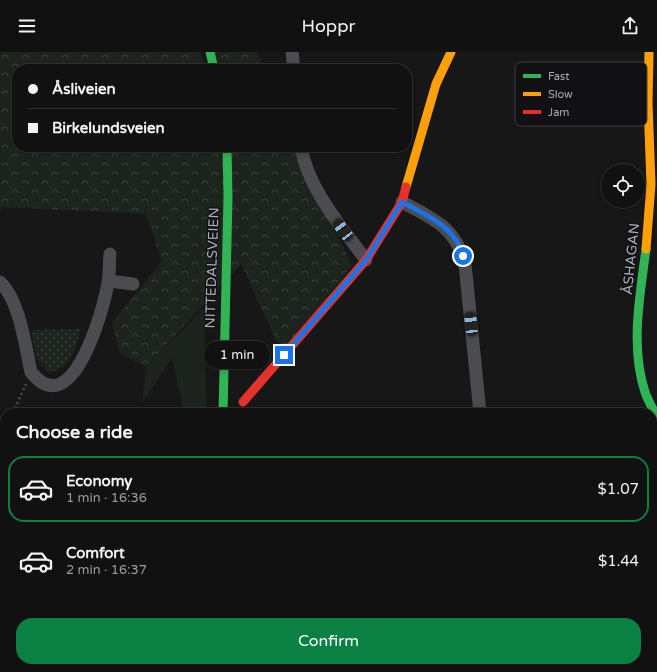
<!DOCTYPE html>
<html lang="en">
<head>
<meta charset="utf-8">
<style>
  body { margin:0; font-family:"Varela Round",sans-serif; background:#1a1a1a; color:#f1f3f6; height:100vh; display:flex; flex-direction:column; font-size:15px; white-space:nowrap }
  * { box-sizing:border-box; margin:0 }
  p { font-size:13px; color:#9c9d9f }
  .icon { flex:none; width:22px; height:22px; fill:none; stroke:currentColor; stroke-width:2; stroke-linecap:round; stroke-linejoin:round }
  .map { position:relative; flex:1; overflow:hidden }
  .sheet { position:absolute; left:0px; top:356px; width:657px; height:264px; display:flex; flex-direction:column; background:#111; border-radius:16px 16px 0 0; box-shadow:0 2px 6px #0003,0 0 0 1px #303131 }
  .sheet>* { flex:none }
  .top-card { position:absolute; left:12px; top:12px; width:400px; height:88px; border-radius:16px; box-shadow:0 2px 6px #0003,0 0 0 1px #303131; display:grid; align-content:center; height:88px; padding:0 16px; background:#111 }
  .buttons { position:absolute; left:601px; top:112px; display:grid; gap:8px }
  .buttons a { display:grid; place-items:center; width:44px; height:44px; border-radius:50%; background:#111; box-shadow:0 2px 6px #0003,0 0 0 1px #303131; font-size:20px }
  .end { position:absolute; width:18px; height:18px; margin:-9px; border:5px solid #1a73e8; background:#fff; box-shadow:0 0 0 2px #fff }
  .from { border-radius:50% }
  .bubble { position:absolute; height:28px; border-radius:14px; background:#111; box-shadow:0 2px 6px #0003,0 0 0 1px #303131; font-size:13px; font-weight:600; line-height:28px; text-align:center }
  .car { position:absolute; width:12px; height:24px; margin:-12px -6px; border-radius:5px; box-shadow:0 0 3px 1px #0007; background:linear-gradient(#222 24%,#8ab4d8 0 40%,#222 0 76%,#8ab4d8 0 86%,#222 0) }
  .top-card b { display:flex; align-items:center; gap:14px; height:38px; font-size:15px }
  .top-card b+b { border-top:1px solid #303131 }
  .top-card i { width:10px; height:10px; background:#f1f3f6 }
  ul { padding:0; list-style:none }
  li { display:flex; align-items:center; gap:12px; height:66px; margin:0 8px 6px; padding:0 8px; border:2px solid transparent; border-radius:16px }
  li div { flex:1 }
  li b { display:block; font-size:15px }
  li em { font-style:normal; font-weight:600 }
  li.active { border-color:#0b8043 }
  li>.icon { width:36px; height:36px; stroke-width:1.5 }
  h2 { padding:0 16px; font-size:18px; line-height:48px }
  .cta { display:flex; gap:8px; margin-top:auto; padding:8px 16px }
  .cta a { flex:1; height:46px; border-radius:16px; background:#0b8043; color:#fff; font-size:16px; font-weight:600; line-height:46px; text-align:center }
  header { display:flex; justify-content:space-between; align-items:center; height:52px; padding:0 16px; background:#111; font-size:18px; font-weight:600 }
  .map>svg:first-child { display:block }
  .green { fill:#1d241e }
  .forest { fill:url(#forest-crowns) }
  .park { fill:url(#park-dots) }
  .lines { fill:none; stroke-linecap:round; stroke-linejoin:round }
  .path { stroke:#4d4e52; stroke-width:2.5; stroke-dasharray:2 3; stroke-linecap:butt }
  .lane { stroke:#4b4c50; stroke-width:7 }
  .street { stroke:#4b4c50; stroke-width:13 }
  .fast { stroke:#30b455; stroke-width:9 }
  .slow { stroke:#ff9f0a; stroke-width:9 }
  .jam { stroke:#e5322d; stroke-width:9 }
  .route { stroke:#1a73e8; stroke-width:5 }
  .labels { text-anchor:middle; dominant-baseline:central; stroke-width:3; stroke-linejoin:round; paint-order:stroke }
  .street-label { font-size:14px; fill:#a8adb8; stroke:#111113 }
  .key { fill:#111113; stroke:#3e4045; stroke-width:1 }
  .key-label { font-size:11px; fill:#a8adb8 }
</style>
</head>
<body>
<header><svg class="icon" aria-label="menu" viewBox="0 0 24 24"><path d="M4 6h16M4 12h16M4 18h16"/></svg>Hoppr<svg class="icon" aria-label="share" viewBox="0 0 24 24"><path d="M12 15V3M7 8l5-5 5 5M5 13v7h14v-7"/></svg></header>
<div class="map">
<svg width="657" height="620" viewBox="0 0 657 620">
  <defs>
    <pattern id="forest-crowns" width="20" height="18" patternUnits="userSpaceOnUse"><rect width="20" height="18" fill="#1d241e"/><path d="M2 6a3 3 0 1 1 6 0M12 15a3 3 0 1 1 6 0" fill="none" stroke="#3b413d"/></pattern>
    <pattern id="park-dots" width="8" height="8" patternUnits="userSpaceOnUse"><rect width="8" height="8" fill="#1d241e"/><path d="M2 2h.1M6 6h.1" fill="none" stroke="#3b413d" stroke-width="1.8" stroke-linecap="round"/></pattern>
  </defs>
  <rect width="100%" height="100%" fill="#171717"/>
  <path class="green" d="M205 255 206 361H184L172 306 142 351 146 315Z
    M657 403V429L652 442V404Z
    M159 615H229L230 620H156Z"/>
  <path class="forest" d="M0 0H200L206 17H17V95H299L352 214 282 301 241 212 146 315 120 301 112 271 162 209 146 162 3 155 0 158Z
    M207 0H257L264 17H209Z"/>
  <path class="park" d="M81 277C75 297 71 318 48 320L36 306 31 278Z"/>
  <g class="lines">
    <path class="path" d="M13 361 26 332
      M0 392 5 380
      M216 615V620"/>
    <path class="lane" d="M359 615 361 620
      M547 615 551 620
      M64 620V615"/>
    <path class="street" d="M292 0 294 17
      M301 95C308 137 341 174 366 208
      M402 150C433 167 456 175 465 212L480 361
      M109 229 133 232
      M0 230C20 249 25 293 31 320 72 373 104 257 108 230 110 221 109 211 110 202
      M652 470 657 461
      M145 620 148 615
      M522 620 527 615"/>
    <path class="fast" d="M210 0 214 17
      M646 197C640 243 630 295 645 340 648 349 653 357 657 365
      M223 361 228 146 227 95
      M239 615 240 620"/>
    <path class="slow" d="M406 135 436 32 451 0
      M646 197 651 132 648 51 649 0"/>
    <path class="jam" d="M243 350 366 208 402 150 406 135"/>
  </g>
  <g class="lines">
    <path class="route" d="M284 303 366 208 402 150C426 163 456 175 463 204"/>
  </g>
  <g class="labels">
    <g class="street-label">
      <text transform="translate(631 207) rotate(-84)">ÅSHAGAN</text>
      <text transform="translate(212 216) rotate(-88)">NITTEDALSVEIEN</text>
    </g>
  </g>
  <rect x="515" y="10" width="132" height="64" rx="6" class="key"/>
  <rect x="523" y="22" width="18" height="4" fill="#30b455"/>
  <rect x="523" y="40" width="18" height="4" fill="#ff9f0a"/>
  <rect x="523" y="58" width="18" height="4" fill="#e5322d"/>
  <g class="key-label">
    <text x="548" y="28">Fast</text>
    <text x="548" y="46">Slow</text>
    <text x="548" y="64">Jam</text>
  </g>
</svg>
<div class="buttons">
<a><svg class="icon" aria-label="locate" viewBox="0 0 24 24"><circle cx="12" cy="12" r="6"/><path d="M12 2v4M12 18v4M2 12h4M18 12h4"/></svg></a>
</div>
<i class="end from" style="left:463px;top:204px"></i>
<i class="end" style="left:284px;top:303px"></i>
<div class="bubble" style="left:204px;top:289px;width:66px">1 min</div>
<i class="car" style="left:343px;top:178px;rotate:323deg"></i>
<i class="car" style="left:471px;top:272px;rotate:354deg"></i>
<div class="top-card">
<b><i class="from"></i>Åsliveien</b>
<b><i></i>Birkelundsveien</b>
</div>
<section class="sheet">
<h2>Choose a ride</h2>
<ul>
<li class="active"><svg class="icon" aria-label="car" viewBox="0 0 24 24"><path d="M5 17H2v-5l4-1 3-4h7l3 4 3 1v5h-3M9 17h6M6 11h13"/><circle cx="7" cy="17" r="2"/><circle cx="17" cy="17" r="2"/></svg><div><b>Economy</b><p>1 min · 16:36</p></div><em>$1.07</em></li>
<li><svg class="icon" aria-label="car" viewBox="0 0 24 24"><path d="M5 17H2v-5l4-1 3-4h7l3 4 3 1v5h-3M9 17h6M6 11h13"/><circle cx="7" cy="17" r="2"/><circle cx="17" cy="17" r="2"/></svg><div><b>Comfort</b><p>2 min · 16:37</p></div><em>$1.44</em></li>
</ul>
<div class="cta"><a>Confirm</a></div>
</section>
</div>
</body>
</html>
